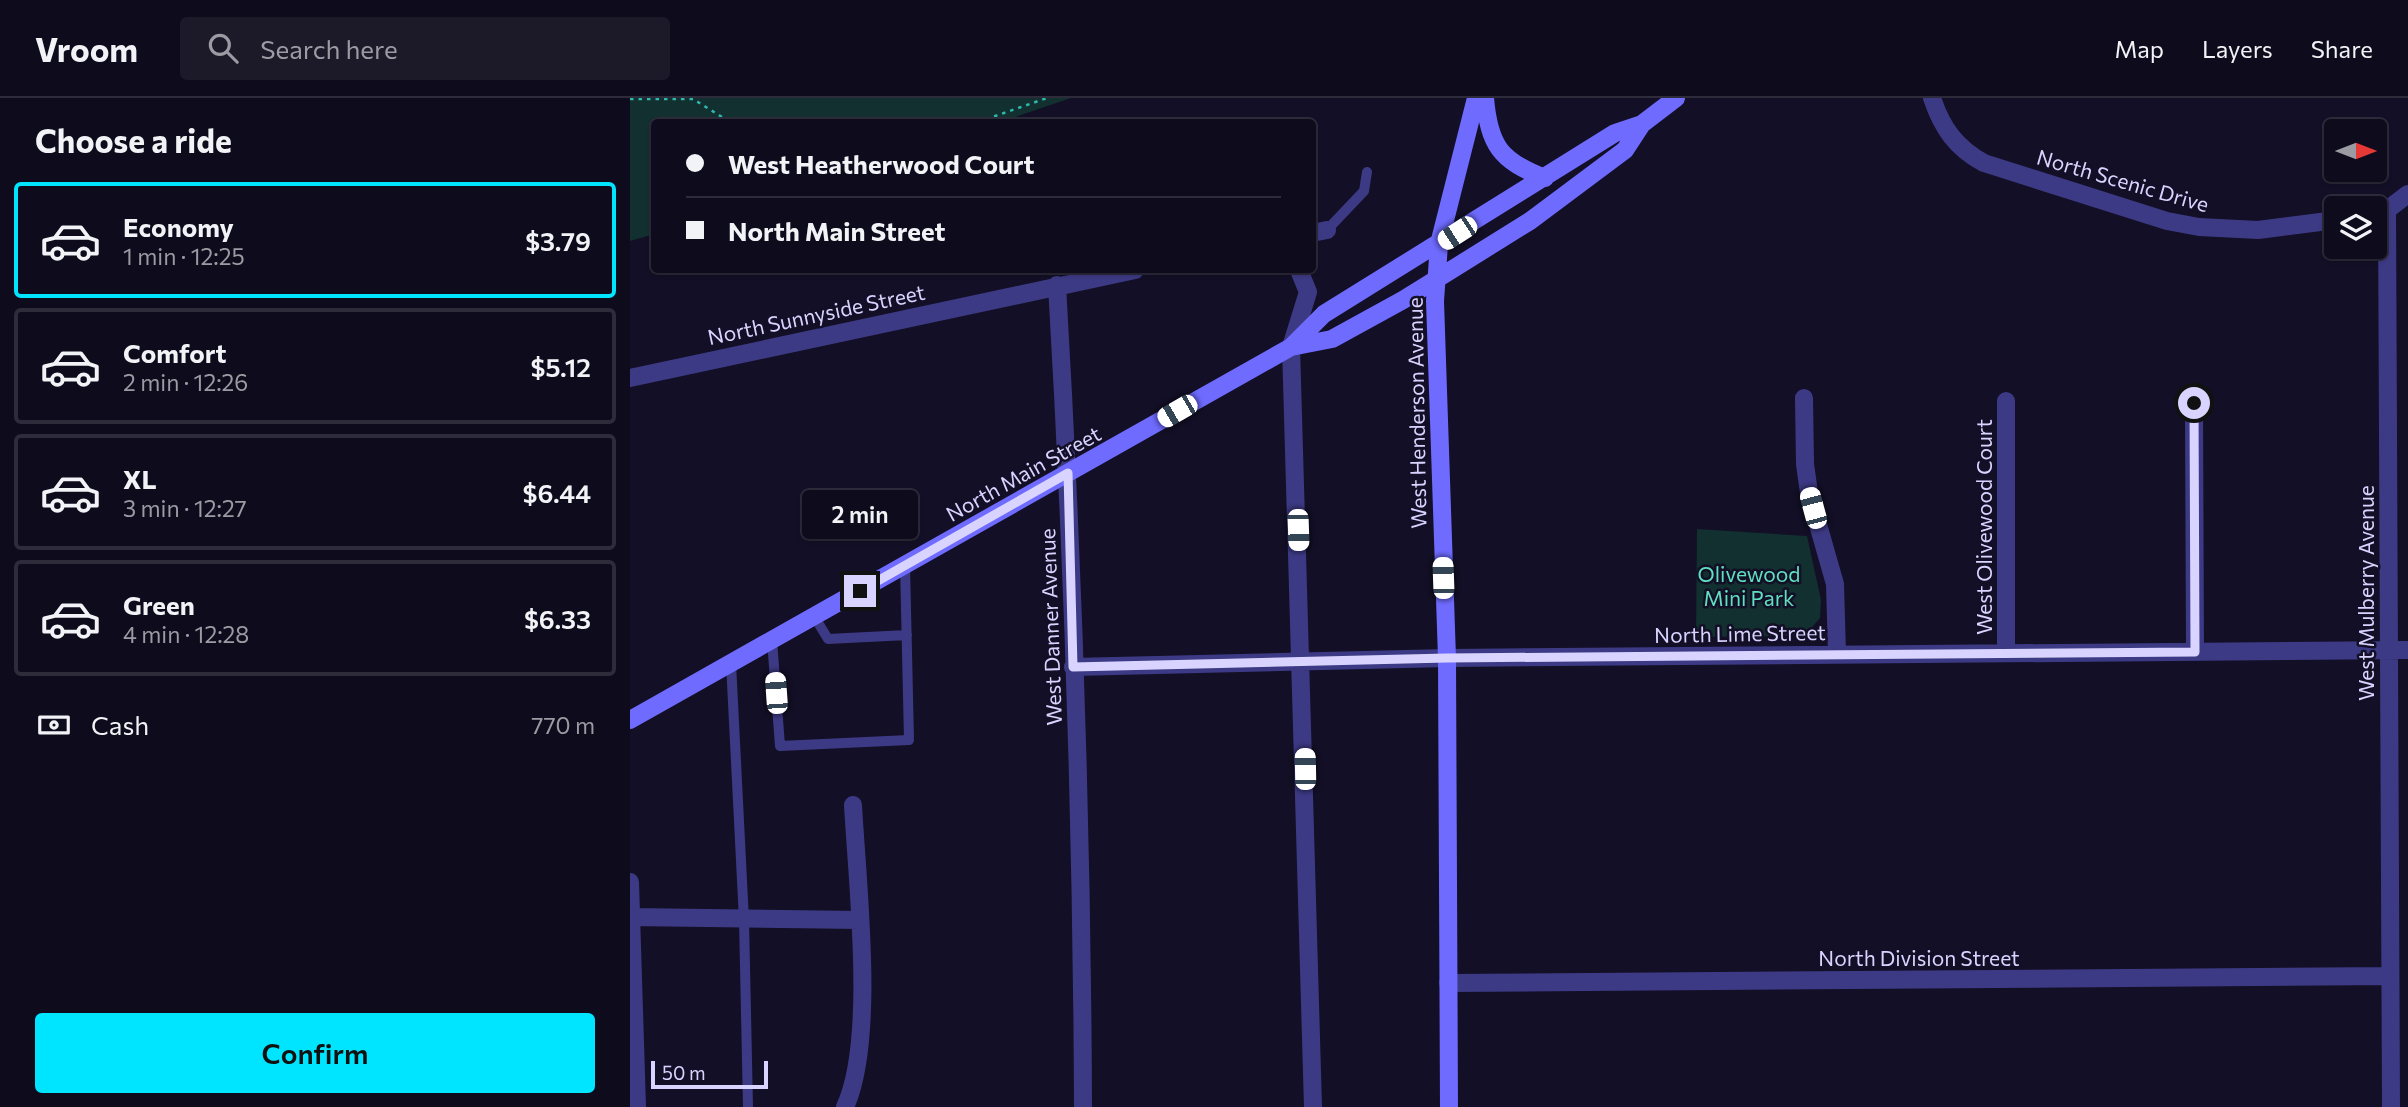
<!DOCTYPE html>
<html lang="en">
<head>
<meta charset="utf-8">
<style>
  body { margin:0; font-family:Commissioner,sans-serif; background:#1c1929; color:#f1f3f6; height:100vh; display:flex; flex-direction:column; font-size:26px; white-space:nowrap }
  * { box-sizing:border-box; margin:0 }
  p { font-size:23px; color:#9b9ba3 }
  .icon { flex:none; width:38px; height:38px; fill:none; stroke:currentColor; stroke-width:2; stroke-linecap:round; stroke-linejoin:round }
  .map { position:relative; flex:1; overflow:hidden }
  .panel { display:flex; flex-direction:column; background:#0e0b1c; width:630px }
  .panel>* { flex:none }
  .banner { position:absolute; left:21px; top:21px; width:665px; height:154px; border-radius:7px; box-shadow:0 2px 5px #0004,0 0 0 2px #2e2b3b; display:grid; align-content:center; height:154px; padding:0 35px; background:#0e0b1c }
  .needle { width:46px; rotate:90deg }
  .controls { position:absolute; left:1694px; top:21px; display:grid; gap:14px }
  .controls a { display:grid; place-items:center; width:63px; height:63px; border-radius:7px; background:#0e0b1c; box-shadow:0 2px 5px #0004,0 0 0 2px #2e2b3b; font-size:35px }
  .scale { position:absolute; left:21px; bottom:18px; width:117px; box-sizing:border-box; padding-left:7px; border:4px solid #d9d4ff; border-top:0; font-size:19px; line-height:24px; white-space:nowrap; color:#d9d4ff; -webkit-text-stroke:5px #130f26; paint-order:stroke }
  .end { position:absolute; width:32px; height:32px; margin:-16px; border:9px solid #d9d4ff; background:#111; box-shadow:0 0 0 4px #111 }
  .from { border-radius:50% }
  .bubble { position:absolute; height:49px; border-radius:7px; background:#0e0b1c; box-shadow:0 2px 5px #0004,0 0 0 2px #2e2b3b; font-size:23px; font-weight:600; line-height:49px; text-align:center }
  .car { position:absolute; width:21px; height:42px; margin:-21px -10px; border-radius:9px; box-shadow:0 0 5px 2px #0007; background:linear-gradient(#fff 24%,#345 0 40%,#fff 0 76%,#345 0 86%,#fff 0) }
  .banner b { display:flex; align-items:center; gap:24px; height:66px; font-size:26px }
  .banner b+b { border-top:2px solid #2e2b3b }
  .banner i { width:18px; height:18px; background:#f1f3f6 }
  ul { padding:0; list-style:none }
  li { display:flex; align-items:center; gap:21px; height:116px; margin:0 14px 10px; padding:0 21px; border:4px solid #2e2b3b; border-radius:7px }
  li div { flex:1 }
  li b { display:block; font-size:26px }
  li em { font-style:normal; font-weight:600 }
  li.current { border-color:#00e5ff }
  li>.icon { width:63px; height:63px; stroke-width:1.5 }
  h2 { padding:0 35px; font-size:32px; line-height:84px }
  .pay { display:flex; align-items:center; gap:18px; height:77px; padding:0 35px; font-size:26px }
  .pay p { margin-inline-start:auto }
  .action { display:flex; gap:14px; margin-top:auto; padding:14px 35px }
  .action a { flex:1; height:80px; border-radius:7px; background:#00e5ff; color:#111; font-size:28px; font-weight:600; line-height:80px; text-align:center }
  header { display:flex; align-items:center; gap:42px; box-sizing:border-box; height:98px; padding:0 35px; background:#0e0b1c; border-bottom:2px solid #2e2b3b }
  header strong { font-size:33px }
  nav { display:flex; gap:38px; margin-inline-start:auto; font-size:24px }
  .search { width:490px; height:63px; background:#1c1929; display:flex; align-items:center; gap:18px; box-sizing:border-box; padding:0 24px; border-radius:7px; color:#9b9ba3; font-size:26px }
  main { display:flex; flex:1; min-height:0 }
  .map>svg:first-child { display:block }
  .green { fill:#12302f }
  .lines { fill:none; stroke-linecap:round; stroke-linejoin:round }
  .path { stroke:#2fb8b0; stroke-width:2.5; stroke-dasharray:3.5 5; stroke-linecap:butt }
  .lane { stroke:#3d3a85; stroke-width:10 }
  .street { stroke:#3d3a85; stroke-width:18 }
  .secondary { stroke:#6f6bff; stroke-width:18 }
  .route { stroke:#d9d4ff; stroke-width:9 }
  .labels { text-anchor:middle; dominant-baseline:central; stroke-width:5; stroke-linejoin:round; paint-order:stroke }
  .street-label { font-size:21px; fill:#d9d4ff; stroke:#130f26 }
  .park-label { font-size:21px; fill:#5fe0c0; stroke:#130f26 }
</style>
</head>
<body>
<header>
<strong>Vroom</strong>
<div class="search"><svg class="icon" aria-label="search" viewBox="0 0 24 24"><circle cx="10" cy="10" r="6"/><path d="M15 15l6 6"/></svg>Search here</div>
<nav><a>Map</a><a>Layers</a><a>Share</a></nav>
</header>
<main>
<section class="panel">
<h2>Choose a ride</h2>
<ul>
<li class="current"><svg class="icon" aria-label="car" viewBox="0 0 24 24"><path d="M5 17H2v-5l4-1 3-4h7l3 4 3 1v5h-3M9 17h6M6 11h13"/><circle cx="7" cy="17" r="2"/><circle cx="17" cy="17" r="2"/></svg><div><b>Economy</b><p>1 min · 12:25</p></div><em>$3.79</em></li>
<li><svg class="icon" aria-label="car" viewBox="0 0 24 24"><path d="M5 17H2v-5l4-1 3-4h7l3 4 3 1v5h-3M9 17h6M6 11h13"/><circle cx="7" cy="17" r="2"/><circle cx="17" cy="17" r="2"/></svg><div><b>Comfort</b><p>2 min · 12:26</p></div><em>$5.12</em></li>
<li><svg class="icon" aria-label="car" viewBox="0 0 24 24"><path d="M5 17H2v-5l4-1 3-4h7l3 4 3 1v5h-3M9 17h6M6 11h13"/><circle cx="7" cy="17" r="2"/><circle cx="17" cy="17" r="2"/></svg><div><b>XL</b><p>3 min · 12:27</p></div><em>$6.44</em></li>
<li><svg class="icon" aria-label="car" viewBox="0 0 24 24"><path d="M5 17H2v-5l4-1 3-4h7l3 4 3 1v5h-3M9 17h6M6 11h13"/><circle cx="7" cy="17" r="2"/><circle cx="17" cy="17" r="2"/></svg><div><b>Green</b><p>4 min · 12:28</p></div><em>$6.33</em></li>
</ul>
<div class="pay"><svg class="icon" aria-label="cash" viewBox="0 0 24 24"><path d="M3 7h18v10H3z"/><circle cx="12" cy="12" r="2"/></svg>Cash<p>770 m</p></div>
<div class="action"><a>Confirm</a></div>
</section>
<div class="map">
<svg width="1778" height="1009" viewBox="0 0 1778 1009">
  <rect width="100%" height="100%" fill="#130f26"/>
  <path class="green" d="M0 0H441L371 24H24V136L0 143Z
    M1067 431 1177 438 1191 502 1190 520 1174 538 1066 539Z"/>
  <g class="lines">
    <path class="path" d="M0 1H63L100 24
      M348 24 417 0"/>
    <path class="lane" d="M697 132 734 93 737 74
      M184 518 198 541 277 537
      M142 542 150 648 279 642 275 467
      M101 565 114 822 118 1009"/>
    <path class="street" d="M1302 0C1312 30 1326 50 1354 65L1537 123 1569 129 1628 132 1706 122
      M682 135 697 132
      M669 172 678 194 661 249 683 1009
      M427 187C443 460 452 735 453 1009
      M0 280 505 172
      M1174 300 1175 366 1179 395 1205 486 1207 556
      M1376 303V555
      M1564 305 1565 553
      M443 569 817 560 1778 552
      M0 784 7 1009
      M0 819 230 822
      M818 885 1760 878
      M215 1009C246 942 227 784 223 707
      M1761 1009 1757 112 1778 96"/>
    <path class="secondary" d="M855 0C859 47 870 63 915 80
      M661 249 702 241 773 202 900 123 995 52 1012 26
      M0 622 661 249 694 216 985 35 1012 26 1046 0
      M819 1009 817 560 805 203 809 146 846 0"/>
  </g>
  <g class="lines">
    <path class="route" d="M230 493 438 375 443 569 817 560 1565 554 1564 305"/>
  </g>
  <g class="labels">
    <g class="street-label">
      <text transform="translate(1493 82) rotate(16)">North Scenic Drive</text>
      <text transform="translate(186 216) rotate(-12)">North Sunnyside Street</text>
      <text transform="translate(786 315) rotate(-91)">West Henderson Avenue</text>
      <text transform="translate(393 375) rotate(-29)">North Main Street</text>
      <text transform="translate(1353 429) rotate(-90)">West Olivewood Court</text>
      <text transform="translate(1735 495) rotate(-90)">West Mulberry Avenue</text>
      <text transform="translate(420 529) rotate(-92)">West Danner Avenue</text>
      <text transform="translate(1110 535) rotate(-1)">North Lime Street</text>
      <text x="1289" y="859">North Division Street</text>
    </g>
    <g class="park-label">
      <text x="1119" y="475">Olivewood<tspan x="1119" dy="24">Mini Park</tspan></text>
    </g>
  </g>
</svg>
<div class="controls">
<a><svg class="needle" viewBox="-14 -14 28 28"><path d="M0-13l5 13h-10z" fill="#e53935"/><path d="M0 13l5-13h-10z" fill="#9b9ba3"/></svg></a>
<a><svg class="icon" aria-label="layers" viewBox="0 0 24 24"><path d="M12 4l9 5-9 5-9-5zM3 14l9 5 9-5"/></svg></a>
</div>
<div class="scale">50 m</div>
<i class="end from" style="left:1564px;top:305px"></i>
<i class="end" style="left:230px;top:493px"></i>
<div class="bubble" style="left:172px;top:392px;width:116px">2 min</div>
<i class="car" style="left:827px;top:135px;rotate:237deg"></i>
<i class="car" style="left:547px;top:313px;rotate:240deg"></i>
<i class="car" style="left:1183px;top:410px;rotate:345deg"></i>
<i class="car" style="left:668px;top:432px;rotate:178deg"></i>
<i class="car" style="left:813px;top:480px;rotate:358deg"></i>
<i class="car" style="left:146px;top:595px;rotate:356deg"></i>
<i class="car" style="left:675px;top:671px;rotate:359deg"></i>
<div class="banner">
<b><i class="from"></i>West Heatherwood Court</b>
<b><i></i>North Main Street</b>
</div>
</div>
</main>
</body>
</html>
